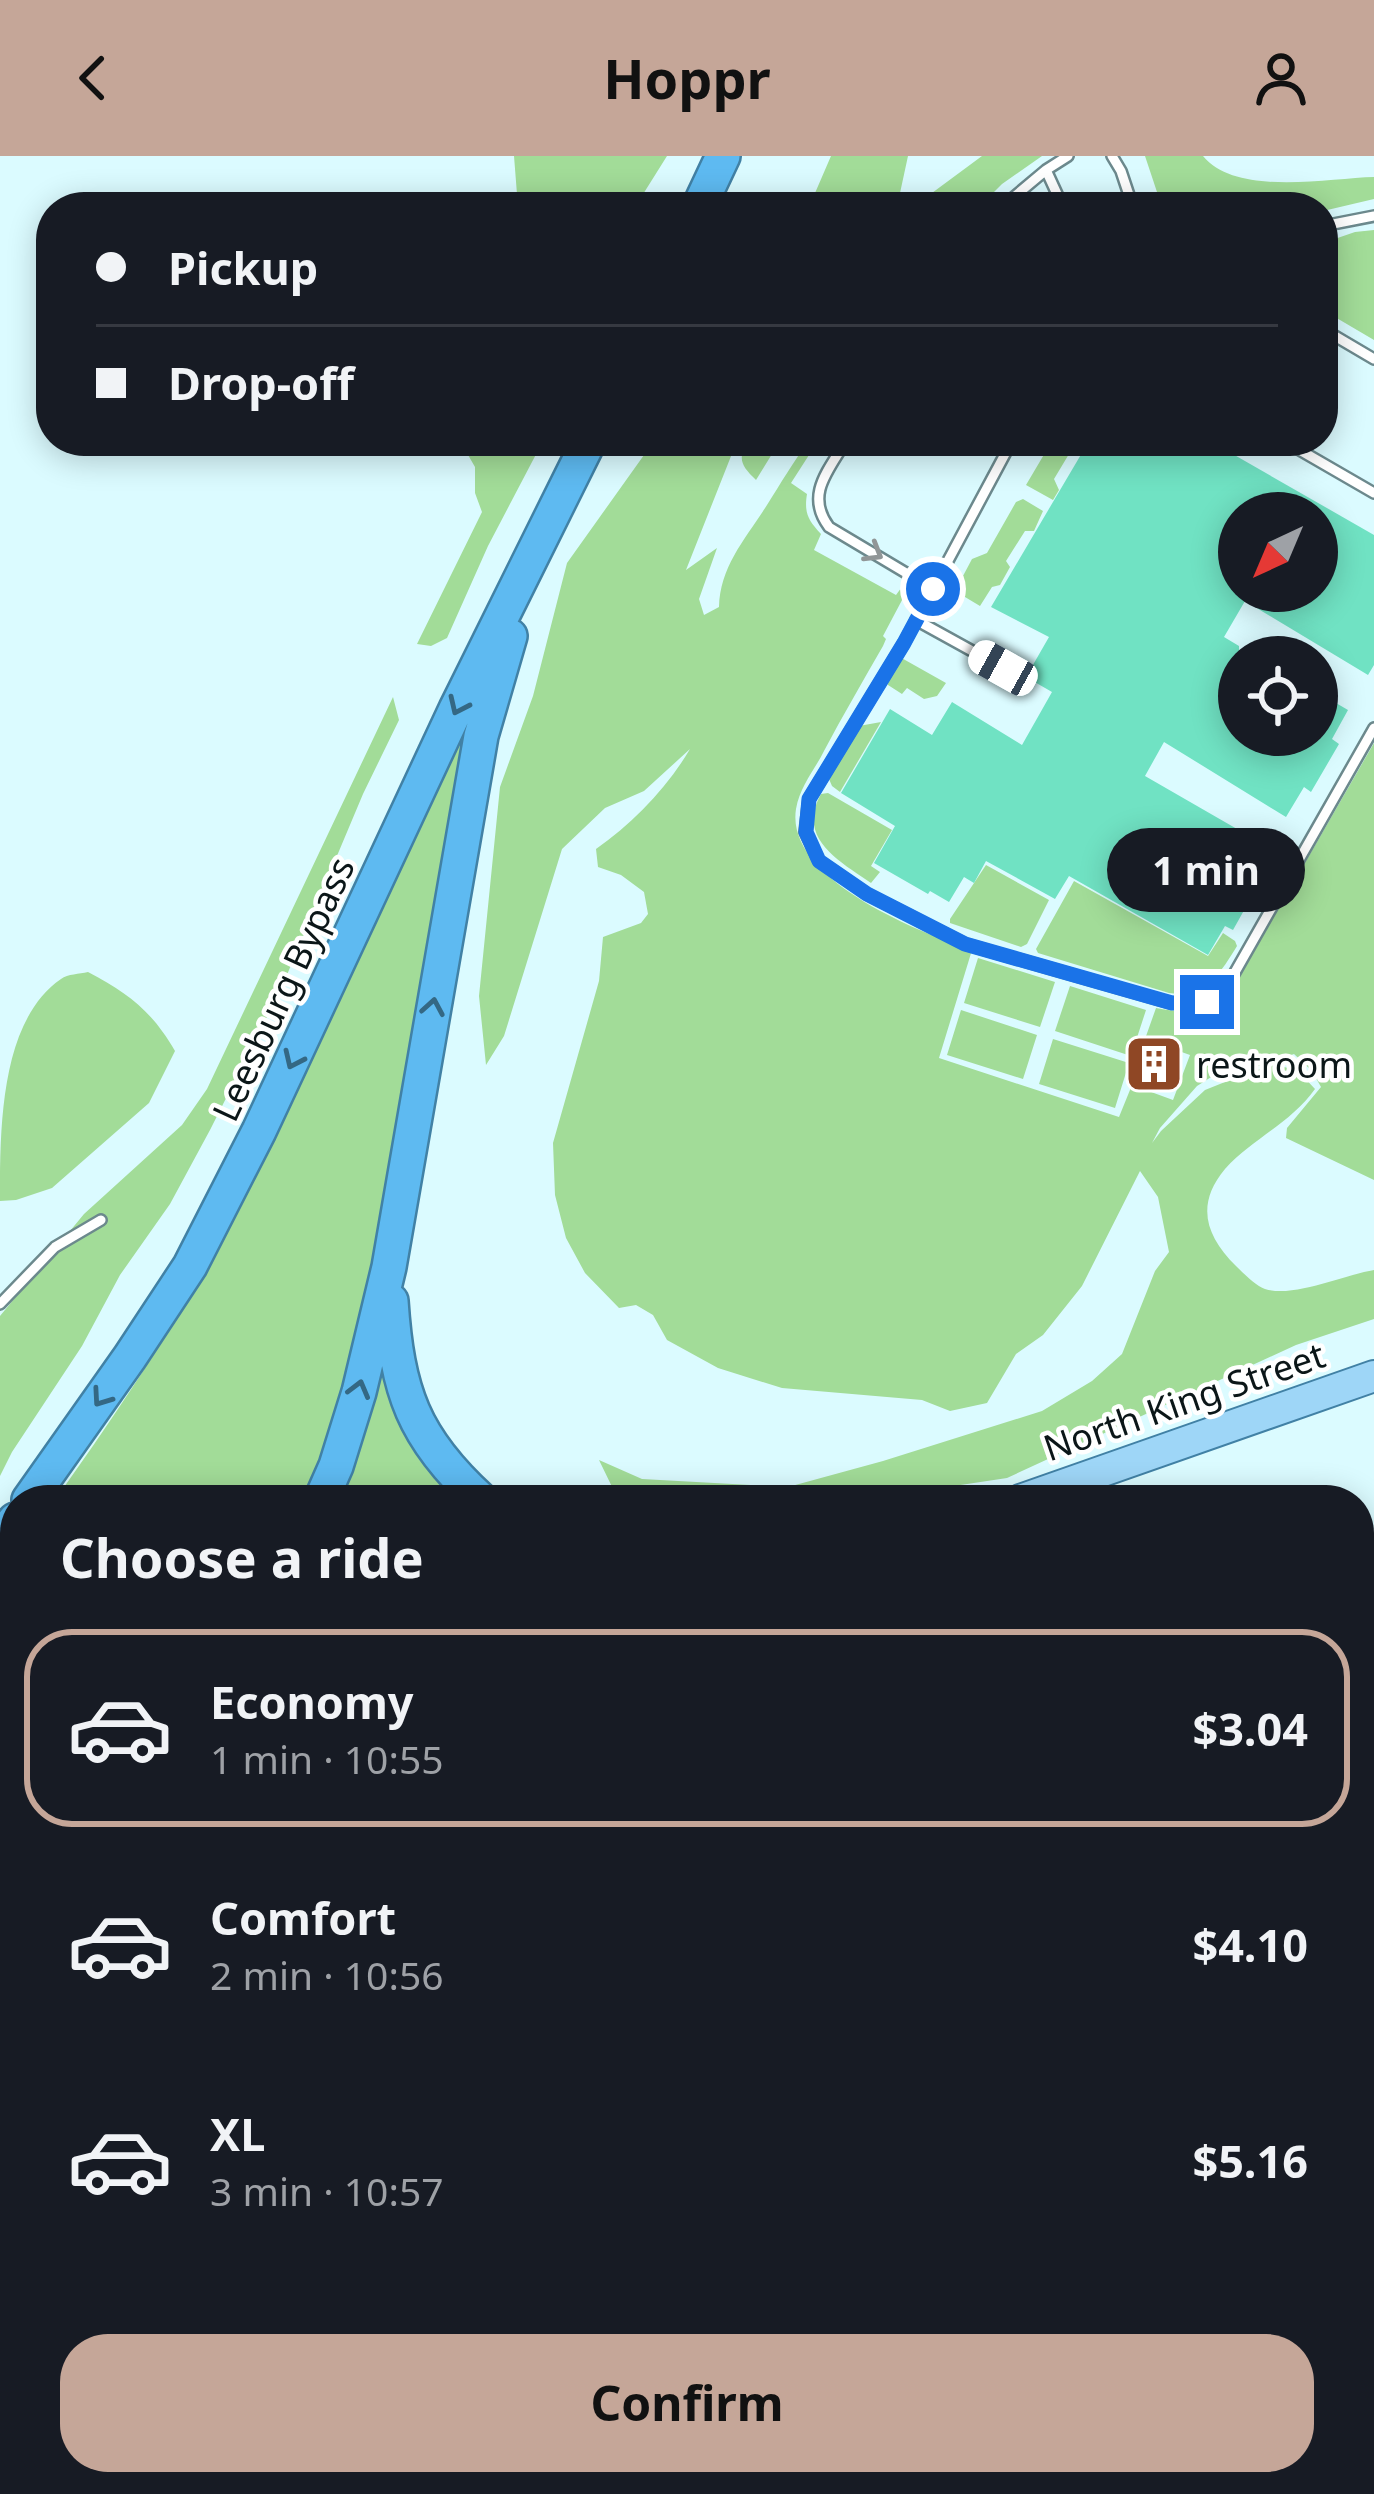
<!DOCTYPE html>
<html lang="en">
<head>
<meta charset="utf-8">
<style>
  body { margin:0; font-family:"Noto Sans",sans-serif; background:#20242c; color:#f1f3f6; height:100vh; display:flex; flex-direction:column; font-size:45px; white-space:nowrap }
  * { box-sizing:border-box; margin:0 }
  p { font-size:39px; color:#9ea1a6 }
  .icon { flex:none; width:66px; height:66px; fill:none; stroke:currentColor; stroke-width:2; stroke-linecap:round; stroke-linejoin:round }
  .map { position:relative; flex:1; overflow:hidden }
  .details { position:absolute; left:0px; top:1329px; width:1374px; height:1011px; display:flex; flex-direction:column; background:#171b24; border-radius:48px 48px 0 0; box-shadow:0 6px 30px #0003 }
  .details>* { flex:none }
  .hud { position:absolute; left:36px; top:36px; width:1302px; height:264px; border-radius:48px; box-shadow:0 6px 30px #0003; display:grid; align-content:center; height:264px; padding:0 60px; background:#171b24 }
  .needle { width:78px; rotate:224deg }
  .fabs { position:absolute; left:1218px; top:336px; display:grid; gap:24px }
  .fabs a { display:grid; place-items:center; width:120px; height:120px; border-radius:50%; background:#171b24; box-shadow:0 6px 30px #0003; font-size:60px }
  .end { position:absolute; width:54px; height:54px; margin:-27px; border:15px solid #1a73e8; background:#fff; box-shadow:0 0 0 6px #fff }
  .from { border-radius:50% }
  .bubble { position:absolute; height:84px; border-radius:42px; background:#171b24; box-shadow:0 6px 30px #0003; font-size:39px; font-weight:700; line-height:84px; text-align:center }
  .car { position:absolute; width:36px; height:72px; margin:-36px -18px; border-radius:15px; box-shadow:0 0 9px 3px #0007; background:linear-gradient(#fff 24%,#345 0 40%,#fff 0 76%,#345 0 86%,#fff 0) }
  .hud b { display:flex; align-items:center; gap:42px; height:114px; font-size:45px }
  .hud b+b { border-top:3px solid #363941 }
  .hud i { width:30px; height:30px; background:#f1f3f6 }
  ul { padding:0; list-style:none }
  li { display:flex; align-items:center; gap:36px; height:198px; margin:0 24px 18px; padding:0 36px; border:6px solid transparent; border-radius:48px }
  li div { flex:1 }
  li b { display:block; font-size:45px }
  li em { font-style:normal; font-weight:700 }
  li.active { border-color:#c5a698 }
  li>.icon { width:108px; height:108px; stroke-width:1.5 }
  h2 { padding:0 60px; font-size:54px; line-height:144px }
  .cta { display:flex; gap:24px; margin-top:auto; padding:24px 60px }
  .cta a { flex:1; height:138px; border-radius:48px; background:#c5a698; color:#111; font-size:48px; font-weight:700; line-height:138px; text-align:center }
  header { display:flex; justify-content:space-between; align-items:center; height:156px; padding:0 60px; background:#c5a698; color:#111; font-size:54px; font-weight:700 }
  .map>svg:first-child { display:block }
  .green { fill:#a2dc98 }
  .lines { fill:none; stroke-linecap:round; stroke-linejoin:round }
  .stream { stroke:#b5c6f5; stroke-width:6 }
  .building { fill:#70e2c3; fill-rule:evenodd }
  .lane-casing { stroke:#6c898d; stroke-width:14 }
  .primary-casing { stroke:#4181a5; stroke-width:34 }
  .highway-casing { stroke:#4181a5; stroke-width:38 }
  .lane { stroke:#fff; stroke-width:9 }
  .primary { stroke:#9ed6f7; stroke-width:30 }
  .highway { stroke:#5ebaf1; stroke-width:33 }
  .oneway { stroke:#919697 }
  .oneway2 { stroke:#346884 }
  .route { stroke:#1a73e8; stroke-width:15 }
  .labels { text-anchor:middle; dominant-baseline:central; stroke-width:9; stroke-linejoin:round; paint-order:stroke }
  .street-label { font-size:36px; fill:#0b1618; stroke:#fff }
  .poi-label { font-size:36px; fill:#0b1618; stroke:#fff; text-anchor:start }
</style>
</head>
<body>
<header><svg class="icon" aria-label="back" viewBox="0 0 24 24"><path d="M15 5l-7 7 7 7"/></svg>Hoppr<svg class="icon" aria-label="person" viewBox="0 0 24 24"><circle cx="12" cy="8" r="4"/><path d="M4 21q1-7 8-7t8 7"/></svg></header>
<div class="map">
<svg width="1374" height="2338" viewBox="0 0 1374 2338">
  <rect width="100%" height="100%" fill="#dbfbff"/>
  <path class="green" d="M514 0H667L635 51H518Z
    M831 0H908L900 37 891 51H809Z
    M982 0H1042L1002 28 979 51H913Z
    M1145 0H1203C1237 41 1328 22 1374 21V43L1323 55V51H1162Z
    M1374 74V184L1323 154V87L1355 76Z
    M460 285H543L488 390 447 482 431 490 417 488 482 356 475 337V311Z
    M654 285H737L686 414 717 392 699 443 704 459 719 451C720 410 746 382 767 349 781 327 793 306 809 285H818L791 327 807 338C804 357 808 364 821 378L814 394 896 439 904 428 910 429 883 480 886 483 883 490C863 525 843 559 824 595 814 615 800 630 796 653 785 723 919 776 972 794L939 902 1119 961 1132 929 1173 944 1190 899 1145 883 1156 852C1186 858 1205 856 1230 837L1374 587V1024L1286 982 1287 972 1321 931 1312 915 1294 898 1253 912 1224 913 1197 930 1160 972 1152 987 1161 975 1205 934 1245 918 1274 908 1298 915 1315 933C1291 967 1252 983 1225 1013 1195 1049 1206 1080 1236 1110 1243 1117 1256 1130 1265 1133 1294 1142 1344 1119 1374 1114V1163L1296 1189 1007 1322 861 1344H650L616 1339 599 1304 642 1323 788 1331 883 1305 1042 1255 1092 1225 1122 1198 1155 1115 1169 1096 1158 1041 1140 1015 1082 1130 1043 1179 1016 1198 987 1247 950 1255 922 1244 782 1232 718 1212 667 1184 653 1159 636 1149 619 1152 585 1117 566 1082 555 1039 553 987 599 825 603 781 641 767 648 758 644 736 621 719 598 711 596 693C633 667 667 632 690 593L644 635 605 652 562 693 504 880 486 909 479 840 500 631 533 540 567 407Z
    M747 285H780L756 324C742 310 737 304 747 285Z
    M1052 285H1082L1078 292 1072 293 1054 323 1059 334 1053 344 1026 329Z
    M1023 343 1043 355 1034 375H1025L1006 405 1010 411 1000 429 992 431 980 450 955 435 972 403 987 397 1016 346Z
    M496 492 444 729 357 1182 336 1267 307 1344H55C113 1262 171 1178 217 1089 320 894 407 693 496 492Z
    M898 500 946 527 937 540 924 543 907 532 902 538 888 529 886 522Z
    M393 541 399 564 363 638 281 833 210 974 170 1048 120 1119 82 1190 12 1296 0 1320V1160L84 1058 182 969 207 933Z
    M881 566 840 636 832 630 829 623 859 570Z
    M828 637 892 674 871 710 880 716 871 727C840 705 796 683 821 638Z
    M986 709 1049 744 1027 788 1021 791 950 767V763Z
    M1074 725 1208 800 1223 777 1235 785 1237 790C1220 818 1205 842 1169 837L1038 797 1036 793Z
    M978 802 1055 826 1040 871 964 847Z
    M88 816C128 837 152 855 175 895L149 947 52 1032 16 1044 0 1045C0 972 0 865 61 823 68 818 79 818 88 816Z
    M1070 830 1146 854 1131 900 1055 875Z
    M961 854 1037 879 1023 923 947 899Z
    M1053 883 1129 907 1115 952 1039 928Z
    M380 1182 461 1344H332Z
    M15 1456V1690L0 1699V1464Z
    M15 1738V2325H340L344 2338H0V1744Z"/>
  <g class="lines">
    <path class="stream" d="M1359 1735 1374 1742
      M1359 1882 1374 1906"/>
  </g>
  <path class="building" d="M1089 285H1179L1199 296 1205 285H1210L1374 379V509L1368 519 1245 445 1224 481 1239 490V579H1317V536L1348 554 1332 583 1339 588 1311 636 1304 631 1286 661 1164 586 1145 620 1270 692 1254 720 1261 724 1233 774 1225 770 1208 799 1069 720 1055 743 986 705 974 727 964 721 949 746 930 735 928 738 874 707 895 670 841 637 890 553 932 579 952 546 1022 589 1052 536 1026 521 1049 481 991 451ZM1239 357H1317V435H1239Z"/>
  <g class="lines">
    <g class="lane-casing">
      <path id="lane" d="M1112 0 1121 15 1133 51
        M1046 14 1063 51
        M1002 51 1046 14 1068 0
        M1323 70 1374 60
        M1323 173 1374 203
        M846 285C828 315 805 339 829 371L933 433
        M1012 285 904 487 809 643 805 676 819 705 867 738 965 788 1171 847 1206 846 1230 825 1374 572
        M1284 285 1374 337
        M916 464 1003 512
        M0 1148 55 1091 101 1064"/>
    </g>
    <g class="primary-casing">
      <path id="primary" d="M1020 1344 1374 1220
        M0 1449 15 1440"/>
    </g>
    <g class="highway-casing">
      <path id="highway" d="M699 51 723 0
        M391 1145C397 1235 413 1282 481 1344
        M29 1344 130 1201 190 1110 259 975 456 553 589 285
        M321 1344 336 1310 359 1236 389 1111 481 580 510 480
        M0 1385 15 1364
        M0 1713 15 1703"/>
    </g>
    <use href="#lane" class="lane"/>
    <use href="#primary" class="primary"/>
    <use href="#highway" class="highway"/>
  </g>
  <defs><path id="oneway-chevron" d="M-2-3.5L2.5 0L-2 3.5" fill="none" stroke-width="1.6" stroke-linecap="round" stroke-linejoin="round" transform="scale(3)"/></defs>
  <use class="oneway" href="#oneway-chevron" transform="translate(874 397) rotate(31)"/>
  <g class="oneway2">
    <use href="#oneway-chevron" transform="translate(458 550) rotate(115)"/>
    <use href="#oneway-chevron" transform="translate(433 851) rotate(-80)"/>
    <use href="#oneway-chevron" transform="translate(293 904) rotate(115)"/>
    <use href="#oneway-chevron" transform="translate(359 1233) rotate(-75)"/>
    <use href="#oneway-chevron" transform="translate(101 1242) rotate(125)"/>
  </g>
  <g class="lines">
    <path class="route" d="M933 433 904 487 809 643 806 676 819 705 867 738 965 788 1172 847 1207 846"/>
  </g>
  <defs>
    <g id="building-square" transform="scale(3)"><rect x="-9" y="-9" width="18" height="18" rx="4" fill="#8f4725" stroke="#fff"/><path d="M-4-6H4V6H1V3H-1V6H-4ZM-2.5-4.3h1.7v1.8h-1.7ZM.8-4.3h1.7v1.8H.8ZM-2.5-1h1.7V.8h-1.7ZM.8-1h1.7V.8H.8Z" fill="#fff"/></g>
  </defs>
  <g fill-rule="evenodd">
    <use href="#building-square" x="1154" y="908"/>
  </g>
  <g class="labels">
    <g class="street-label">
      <text transform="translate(283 833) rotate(-65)">Leesburg Bypass</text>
      <text transform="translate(1184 1245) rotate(-19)">North King Street</text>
    </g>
    <g class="poi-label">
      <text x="1196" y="908">restroom</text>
    </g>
  </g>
</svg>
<div class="fabs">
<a><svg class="needle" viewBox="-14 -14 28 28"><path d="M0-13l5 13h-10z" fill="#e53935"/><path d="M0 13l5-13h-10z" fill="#9ea1a6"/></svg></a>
<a><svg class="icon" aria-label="locate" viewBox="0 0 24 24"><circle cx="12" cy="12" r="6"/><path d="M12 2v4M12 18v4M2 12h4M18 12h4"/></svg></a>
</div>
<i class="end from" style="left:933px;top:433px"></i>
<i class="end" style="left:1207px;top:846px"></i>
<div class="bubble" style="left:1107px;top:672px;width:198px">1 min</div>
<i class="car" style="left:1003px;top:512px;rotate:299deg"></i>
<div class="hud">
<b><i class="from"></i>Pickup</b>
<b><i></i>Drop-off</b>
</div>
<section class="details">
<h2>Choose a ride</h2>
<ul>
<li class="active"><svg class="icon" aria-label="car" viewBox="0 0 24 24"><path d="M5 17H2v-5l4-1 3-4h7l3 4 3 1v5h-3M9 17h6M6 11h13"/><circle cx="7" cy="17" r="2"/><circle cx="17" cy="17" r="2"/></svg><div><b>Economy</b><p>1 min · 10:55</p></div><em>$3.04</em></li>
<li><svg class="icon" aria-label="car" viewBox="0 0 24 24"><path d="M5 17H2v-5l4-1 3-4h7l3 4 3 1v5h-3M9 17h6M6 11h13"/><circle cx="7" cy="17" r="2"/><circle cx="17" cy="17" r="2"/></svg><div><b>Comfort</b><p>2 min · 10:56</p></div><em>$4.10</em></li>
<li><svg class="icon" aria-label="car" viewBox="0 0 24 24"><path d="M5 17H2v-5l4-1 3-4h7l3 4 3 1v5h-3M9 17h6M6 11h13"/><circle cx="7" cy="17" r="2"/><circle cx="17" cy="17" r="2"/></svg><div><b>XL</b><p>3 min · 10:57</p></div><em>$5.16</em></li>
</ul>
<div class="cta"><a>Confirm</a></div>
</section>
</div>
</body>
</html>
